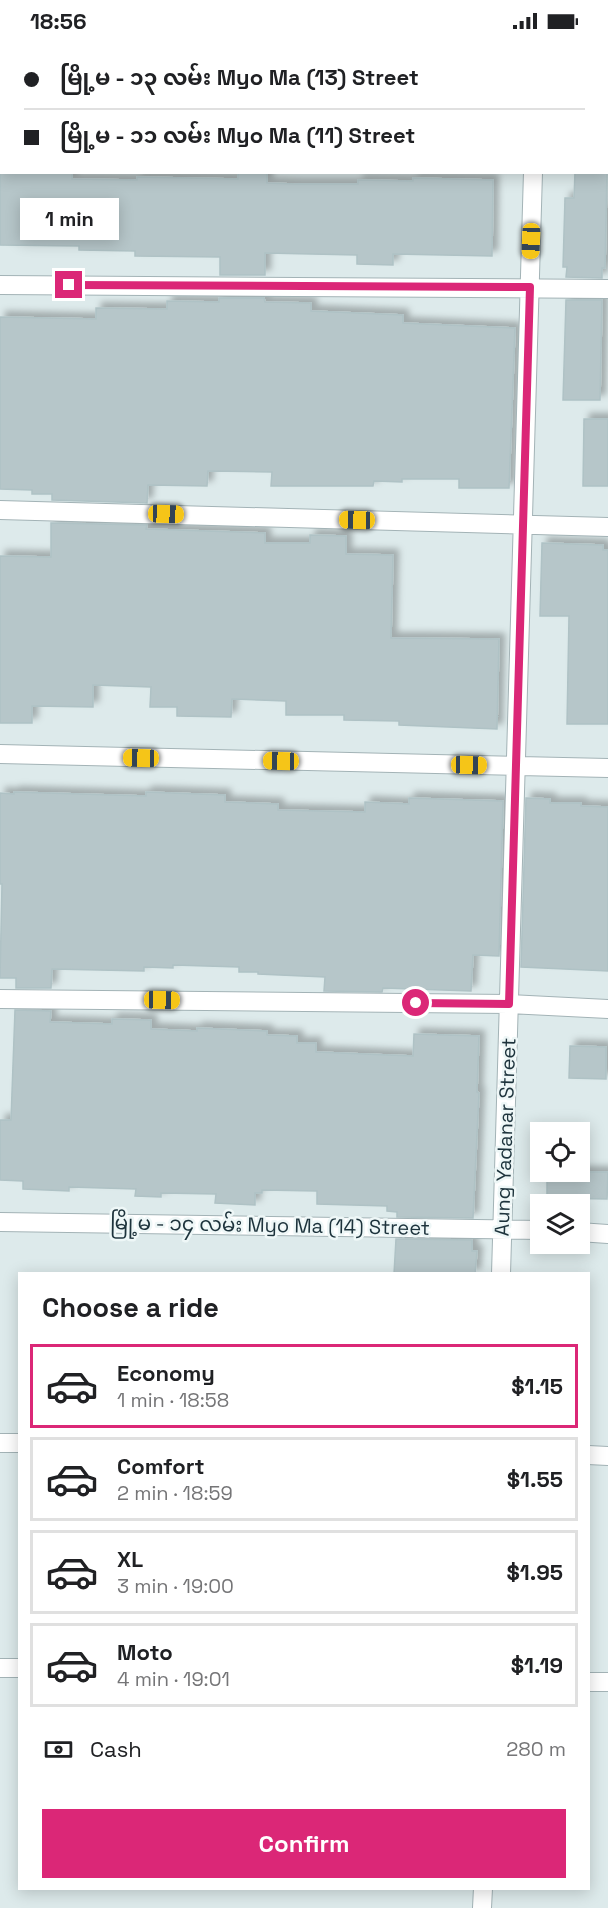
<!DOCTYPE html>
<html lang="en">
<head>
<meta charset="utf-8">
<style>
  body { margin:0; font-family:"Space Grotesk","Noto Sans Myanmar",sans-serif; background:#f6f6f6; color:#202124; height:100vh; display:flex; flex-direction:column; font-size:22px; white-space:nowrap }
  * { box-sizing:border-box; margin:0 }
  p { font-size:20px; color:#757577 }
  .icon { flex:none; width:33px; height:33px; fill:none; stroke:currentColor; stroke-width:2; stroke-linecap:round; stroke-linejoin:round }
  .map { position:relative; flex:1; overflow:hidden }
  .drawer { position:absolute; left:18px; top:1230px; width:572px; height:618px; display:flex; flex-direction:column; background:#fff; border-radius:0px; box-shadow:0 3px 15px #0003 }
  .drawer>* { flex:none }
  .top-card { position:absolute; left:0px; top:0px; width:609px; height:132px; box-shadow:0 3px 15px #0003; display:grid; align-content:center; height:132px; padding:0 24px; background:#fff }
  .tools { position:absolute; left:530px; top:1080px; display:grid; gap:12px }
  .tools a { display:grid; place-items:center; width:60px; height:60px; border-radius:0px; background:#fff; box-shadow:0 3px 15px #0003; font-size:30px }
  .end { position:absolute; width:27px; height:27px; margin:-14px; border:8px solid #db2777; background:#fff; box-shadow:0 0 0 3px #fff }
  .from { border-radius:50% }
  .bubble { position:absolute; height:42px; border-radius:0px; background:#fff; box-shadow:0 3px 15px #0003; font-size:20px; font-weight:800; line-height:42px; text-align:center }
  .car { position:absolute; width:18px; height:36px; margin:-18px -9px; border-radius:8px; box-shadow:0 0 4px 2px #0007; background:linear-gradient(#f5c518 24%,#345 0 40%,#f5c518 0 76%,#345 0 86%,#f5c518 0) }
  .top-card b { display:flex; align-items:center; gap:21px; height:57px; font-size:22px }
  .top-card b+b { border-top:2px solid #e0e0e0 }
  .top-card i { width:15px; height:15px; background:#202124 }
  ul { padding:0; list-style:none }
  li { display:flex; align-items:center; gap:18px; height:84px; margin:0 12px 9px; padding:0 12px; border:3px solid #e0e0e0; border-radius:0px }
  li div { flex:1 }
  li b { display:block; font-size:22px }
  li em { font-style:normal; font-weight:800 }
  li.active { border-color:#db2777 }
  li>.icon { width:54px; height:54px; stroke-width:1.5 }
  h2 { padding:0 24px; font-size:27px; line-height:72px }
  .pay { display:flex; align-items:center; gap:15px; height:66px; padding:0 24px; font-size:22px }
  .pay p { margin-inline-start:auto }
  .action { display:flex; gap:12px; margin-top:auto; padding:12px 24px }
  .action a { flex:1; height:69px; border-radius:0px; background:#db2777; color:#fff; font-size:24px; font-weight:800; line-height:69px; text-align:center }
  .status { display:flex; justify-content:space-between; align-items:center; height:42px; padding:0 30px; background:#fff; direction:ltr }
  .status svg { height:16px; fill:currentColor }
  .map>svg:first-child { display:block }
  .building { fill:#b6c6c9; stroke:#afc2c5; stroke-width:1.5; filter:url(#shadow) }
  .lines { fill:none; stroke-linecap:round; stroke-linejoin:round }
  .street-casing { stroke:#a3b3b6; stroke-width:20 }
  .street { stroke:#fff; stroke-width:18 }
  .route { stroke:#db2777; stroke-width:8 }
  .labels { text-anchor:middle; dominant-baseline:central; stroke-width:5; stroke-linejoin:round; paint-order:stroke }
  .street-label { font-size:20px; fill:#1d333c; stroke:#eef7f7 }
</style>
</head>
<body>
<div class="status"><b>18:56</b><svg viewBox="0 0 49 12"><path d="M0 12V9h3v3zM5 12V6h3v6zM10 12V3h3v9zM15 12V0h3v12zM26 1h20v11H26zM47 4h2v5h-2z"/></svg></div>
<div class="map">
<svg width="608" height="1866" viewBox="0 0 608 1866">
  <defs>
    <filter id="shadow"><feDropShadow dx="5.5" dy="-5.5" stdDeviation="3" flood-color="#0004"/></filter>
  </defs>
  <rect width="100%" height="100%" fill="#ddeaeb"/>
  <path class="building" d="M0 130H72V137L137 138V135L238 137V130H267V141L295 142H358V138L413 139V136L493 138 492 214 393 212V223L357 222V213L265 211V233H220V215L135 214V209L79 208V204L0 203Z
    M575 130H607L605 226H602V236L566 235 567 225H563L565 156H574Z
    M219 256H264L265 260 311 261V269L403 273V281L515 286 509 446H459V437H402V440L374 439 373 444H271L272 430 208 429 207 444 148 443 147 461 52 458V452H32V448L0 447V275L96 277V266L167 267V259L219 260Z
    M566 258H602L600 358H563Z
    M584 377H608V444H583Z
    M51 481 147 483 146 487 265 491V501H310V493L346 494V512L393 513 391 596 499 597 497 687 399 683V679L344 678V673H286V659L232 657 231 675 177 674V665H150L151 645 93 643V665L32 664V681H0V514L51 515Z
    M542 501 603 503V508H608V682H567L569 574H540Z
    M14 750 146 754V750L225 753V760L278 762V768L365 770V760L409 762V756L503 759 499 914 473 913 471 949 383 946 382 950 324 949 325 935 258 932V930H239V925L173 923V926L144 925V929L52 927 51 946H16V936H0L2 842H0V751L14 752Z
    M526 756 550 757V761H581V764L608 765V929L521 925Z
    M15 968 51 969 50 980 112 982V977L151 978V987L197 989V986L267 989V993L297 994V1001H316V1010L413 1014 414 992 479 994 477 1050 479 1051 473 1176 397 1175V1170L387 1169V1164L317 1162V1149L262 1148V1151H255V1163L215 1161 216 1152 161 1151V1155L135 1154 136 1147 69 1145V1149L23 1147V1139L0 1138V1078H11Z
    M570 1004 606 1005V1037L569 1036Z
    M547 1130H608L607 1157 547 1156Z
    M396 1197 472 1198V1209H477L475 1232H394Z"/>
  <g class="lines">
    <g class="street-casing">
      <path id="street" d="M0 20H2
        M0 243 608 247
        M0 468 608 485
        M0 712 608 726
        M0 957 509 962 608 967
        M0 1180 540 1188
        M579 1190 608 1192
        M501 1232 533 130
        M0 1401H20
        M588 1413 608 1414
        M0 1626H20
        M588 1640H608
        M482 1866 483 1846"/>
    </g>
    <use href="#street" class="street"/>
  </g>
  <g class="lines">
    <path class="route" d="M69 243 530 245 509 962 416 961"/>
  </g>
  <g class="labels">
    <g class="street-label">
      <text transform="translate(505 1095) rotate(-88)">Aung Yadanar Street</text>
      <text transform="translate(270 1183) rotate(1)">မြို့မ - ၁၄ လမ်း Myo Ma (14) Street</text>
    </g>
  </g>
</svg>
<div class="tools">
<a><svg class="icon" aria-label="locate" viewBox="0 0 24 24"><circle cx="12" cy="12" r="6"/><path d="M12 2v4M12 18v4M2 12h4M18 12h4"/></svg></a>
<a><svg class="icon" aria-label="layers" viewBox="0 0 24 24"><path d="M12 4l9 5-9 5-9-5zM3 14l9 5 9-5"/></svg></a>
</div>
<i class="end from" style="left:416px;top:961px"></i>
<i class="end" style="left:69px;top:243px"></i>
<div class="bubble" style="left:20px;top:156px;width:99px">1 min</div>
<i class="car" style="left:531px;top:199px;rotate:182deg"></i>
<i class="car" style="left:166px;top:472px;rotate:92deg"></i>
<i class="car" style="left:357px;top:478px;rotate:271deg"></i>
<i class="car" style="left:141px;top:716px;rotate:271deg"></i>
<i class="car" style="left:281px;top:719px;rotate:271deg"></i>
<i class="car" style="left:469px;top:723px;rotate:91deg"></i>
<i class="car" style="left:162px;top:958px;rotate:91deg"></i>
<div class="top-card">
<b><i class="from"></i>မြို့မ - ၁၃ လမ်း Myo Ma (13) Street</b>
<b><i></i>မြို့မ - ၁၁ လမ်း Myo Ma (11) Street</b>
</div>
<section class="drawer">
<h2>Choose a ride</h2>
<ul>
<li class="active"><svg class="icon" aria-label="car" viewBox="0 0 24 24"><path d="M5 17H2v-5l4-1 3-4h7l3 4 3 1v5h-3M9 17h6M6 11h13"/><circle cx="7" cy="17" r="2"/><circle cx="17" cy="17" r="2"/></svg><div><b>Economy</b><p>1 min · 18:58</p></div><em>$1.15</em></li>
<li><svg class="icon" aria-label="car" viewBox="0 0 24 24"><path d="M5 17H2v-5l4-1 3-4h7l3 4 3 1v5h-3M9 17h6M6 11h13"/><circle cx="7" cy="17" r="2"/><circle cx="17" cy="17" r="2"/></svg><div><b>Comfort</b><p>2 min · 18:59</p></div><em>$1.55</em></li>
<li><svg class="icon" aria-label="car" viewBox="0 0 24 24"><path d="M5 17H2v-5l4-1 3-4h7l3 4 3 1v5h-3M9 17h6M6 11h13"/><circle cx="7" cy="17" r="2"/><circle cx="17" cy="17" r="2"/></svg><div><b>XL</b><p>3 min · 19:00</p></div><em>$1.95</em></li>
<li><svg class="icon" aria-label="car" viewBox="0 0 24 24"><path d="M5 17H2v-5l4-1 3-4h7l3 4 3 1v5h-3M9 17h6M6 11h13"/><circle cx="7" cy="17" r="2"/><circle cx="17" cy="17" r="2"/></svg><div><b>Moto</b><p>4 min · 19:01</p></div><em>$1.19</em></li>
</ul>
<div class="pay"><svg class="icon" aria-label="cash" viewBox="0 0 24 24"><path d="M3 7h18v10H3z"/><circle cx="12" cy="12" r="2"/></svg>Cash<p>280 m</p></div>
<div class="action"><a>Confirm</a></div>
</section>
</div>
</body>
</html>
